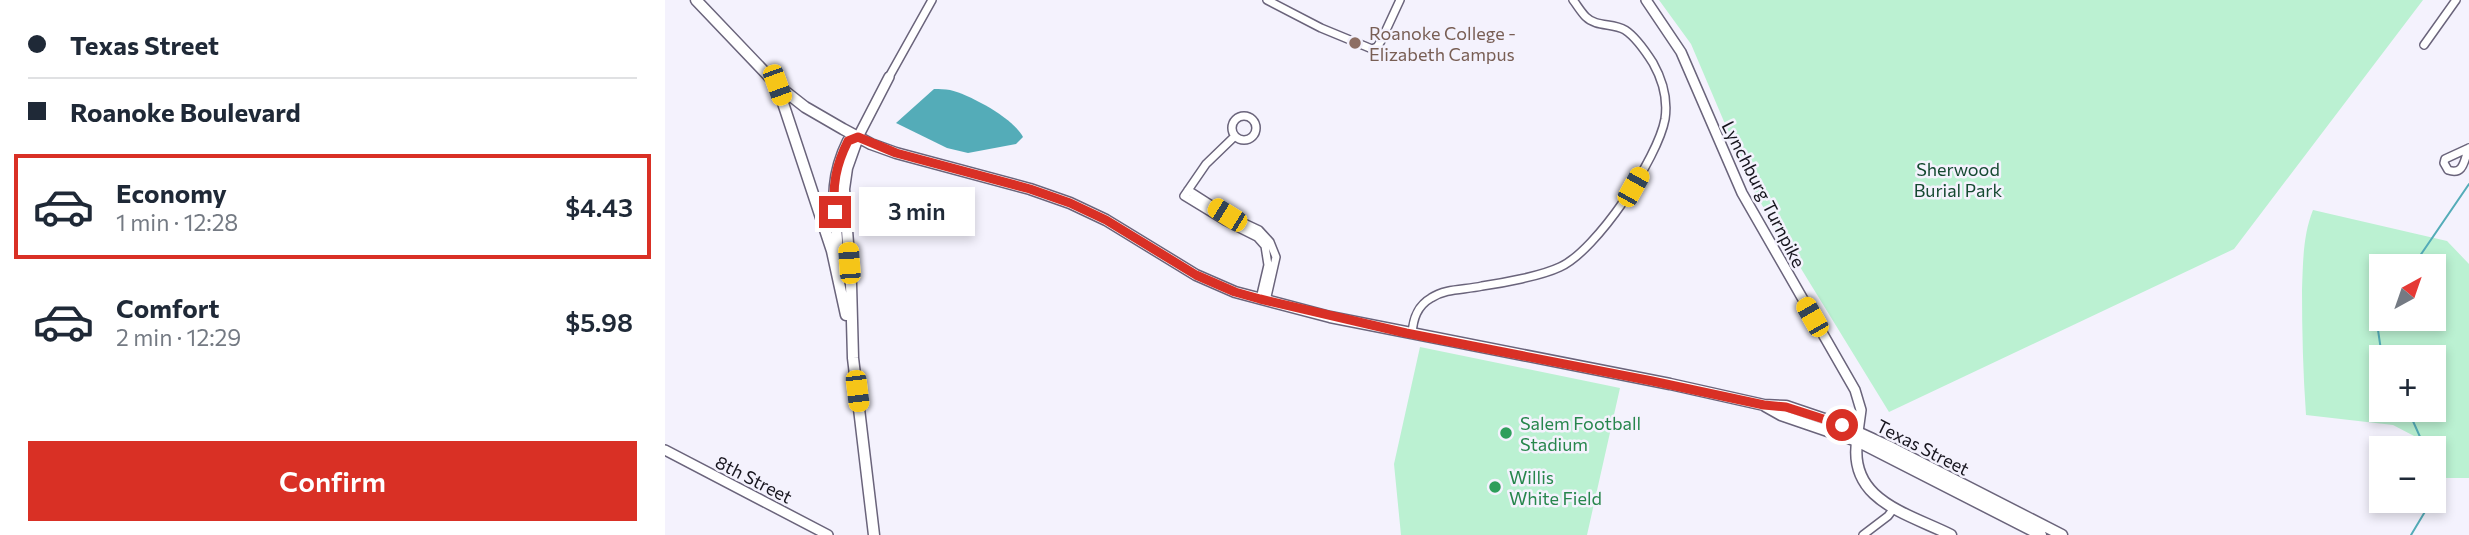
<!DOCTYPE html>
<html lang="en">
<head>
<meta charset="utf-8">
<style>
  body { margin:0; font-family:Commissioner,sans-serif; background:#f6f6f7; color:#1f2937; height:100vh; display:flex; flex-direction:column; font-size:26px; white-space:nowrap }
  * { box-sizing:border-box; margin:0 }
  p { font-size:23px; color:#747a83 }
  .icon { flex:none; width:38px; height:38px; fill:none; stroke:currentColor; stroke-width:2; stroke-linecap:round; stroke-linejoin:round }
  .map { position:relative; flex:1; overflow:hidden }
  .panel { display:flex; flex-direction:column; background:#fff; width:665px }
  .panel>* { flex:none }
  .hud { display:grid; align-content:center; height:154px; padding:0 28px; background:#fff }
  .needle { width:46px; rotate:40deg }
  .buttons { position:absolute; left:1704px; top:254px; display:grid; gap:14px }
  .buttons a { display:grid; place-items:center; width:77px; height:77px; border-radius:0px; background:#fff; box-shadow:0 4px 10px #0003; font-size:35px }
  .end { position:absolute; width:32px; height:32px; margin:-16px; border:9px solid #d93025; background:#fff; box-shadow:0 0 0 4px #fff }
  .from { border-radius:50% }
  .bubble { position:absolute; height:49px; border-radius:0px; background:#fff; box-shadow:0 4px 10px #0003; font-size:23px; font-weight:600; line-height:49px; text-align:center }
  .car { position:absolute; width:21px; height:42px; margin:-21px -10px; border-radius:9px; box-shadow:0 0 5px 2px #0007; background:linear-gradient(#f5c518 24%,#345 0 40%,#f5c518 0 76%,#345 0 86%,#f5c518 0) }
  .hud b { display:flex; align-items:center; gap:24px; height:66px; font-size:26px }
  .hud b+b { border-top:2px solid #e0e1e3 }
  .hud i { width:18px; height:18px; background:#1f2937 }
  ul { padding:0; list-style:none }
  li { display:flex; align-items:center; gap:21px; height:105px; margin:0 14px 10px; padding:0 14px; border:4px solid transparent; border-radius:0px }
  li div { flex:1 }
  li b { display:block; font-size:26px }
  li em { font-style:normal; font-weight:600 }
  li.on { border-color:#d93025 }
  li>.icon { width:63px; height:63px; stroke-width:1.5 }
  .button { display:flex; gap:14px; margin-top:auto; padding:14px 28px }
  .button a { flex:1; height:80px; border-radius:0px; background:#d93025; color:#fff; font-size:28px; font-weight:600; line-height:80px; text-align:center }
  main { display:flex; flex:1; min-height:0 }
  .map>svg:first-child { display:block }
  .green { fill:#bbf1d2; fill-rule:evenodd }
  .water { fill:#54acb8 }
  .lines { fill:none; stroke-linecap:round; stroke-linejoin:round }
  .stream { stroke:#54acb8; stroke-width:2 }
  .minor-casing { stroke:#6a647b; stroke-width:10 }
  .tertiary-casing { stroke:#6a647b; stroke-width:12 }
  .secondary-casing { stroke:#6a647b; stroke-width:13 }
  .minor { stroke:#fff; stroke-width:7 }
  .tertiary { stroke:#fff; stroke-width:9 }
  .secondary { stroke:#fff; stroke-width:10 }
  .route { stroke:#d93025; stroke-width:9 }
  .education-dot { fill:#8d6e63; stroke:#f4f2fd; stroke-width:2.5 }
  .leisure-dot { fill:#2e9e5b; stroke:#f4f2fd; stroke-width:2.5 }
  .labels { text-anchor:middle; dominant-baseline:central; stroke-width:5; stroke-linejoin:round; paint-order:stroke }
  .education-label { font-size:18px; fill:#785e54; stroke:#f4f2fd; text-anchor:start }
  .park-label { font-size:18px; fill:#154931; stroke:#f4f2fd }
  .street-label { font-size:18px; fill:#16141d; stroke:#f4f2fd }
  .leisure-label { font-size:18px; fill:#27864d; stroke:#f4f2fd; text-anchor:start }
</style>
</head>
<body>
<main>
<section class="panel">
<div class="hud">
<b><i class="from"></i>Texas Street</b>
<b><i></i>Roanoke Boulevard</b>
</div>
<ul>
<li class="on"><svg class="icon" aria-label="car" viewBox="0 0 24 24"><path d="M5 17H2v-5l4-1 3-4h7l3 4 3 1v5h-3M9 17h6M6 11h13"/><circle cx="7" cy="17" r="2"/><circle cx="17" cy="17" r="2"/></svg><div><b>Economy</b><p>1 min · 12:28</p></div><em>$4.43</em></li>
<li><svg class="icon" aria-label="car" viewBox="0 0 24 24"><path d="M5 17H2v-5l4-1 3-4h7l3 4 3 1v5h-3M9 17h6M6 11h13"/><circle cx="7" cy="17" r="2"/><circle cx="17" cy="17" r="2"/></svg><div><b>Comfort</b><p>2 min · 12:29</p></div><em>$5.98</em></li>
</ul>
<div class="button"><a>Confirm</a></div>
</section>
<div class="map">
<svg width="1804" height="535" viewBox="0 0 1804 535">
  <rect width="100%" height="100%" fill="#f4f2fd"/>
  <path class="green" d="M994 0H1758L1569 249 1224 412 1089 192 1026 44Z
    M1648 210 1782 241 1804 264V478H1777L1774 449 1728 425 1641 415C1638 373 1637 332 1637 290 1638 262 1638 235 1648 210ZM1769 266V318H1717V266ZM1769 357V410H1717V357Z
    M755 347 955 388 922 535H736L729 464Z"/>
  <path class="water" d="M269 89C274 89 280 89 285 90 306 95 349 119 358 137L351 144 303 153 282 148 231 123Z"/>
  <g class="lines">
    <path class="stream" d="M1748 266 1804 184
      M1717 314 1713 330 1717 357
      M1743 410 1760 448
      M1769 469V487
      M1746 535 1767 500"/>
    <g class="minor-casing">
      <path id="minor" d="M602 0 656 28 707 49 712 47 716 41 735 0
        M1759 45 1791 0
        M224 77 267 0
        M567 128a12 12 0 1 1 24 0a12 12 0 1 1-24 0Z
        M570 136 541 164 519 196 560 221 592 237 600 246 603 265 595 299
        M1804 148 1780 159 1779 163 1783 170C1800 176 1799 158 1804 148
        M523 190 562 215 594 230 605 242 611 257 601 301
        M747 334C748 319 752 306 766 298 781 288 800 290 817 286 838 283 876 276 895 267 931 251 993 158 1000 119 1003 99 997 79 988 63 981 52 971 37 960 30 948 23 931 27 921 17 916 12 912 5 908 0
        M1198 535 1223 516 1229 508"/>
    </g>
    <g class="tertiary-casing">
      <path id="tertiary" d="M981 0 1016 52 1077 193 1190 390 1196 410 1193 432
        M193 137 224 77
        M0 450 163 535"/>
    </g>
    <g class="secondary-casing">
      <path id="secondary" d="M31 0 112 85 140 107 178 129 206 144 231 153 365 189 405 203 441 220 531 275 570 292 665 317 1005 384 1099 405 1121 406 1177 425 1223 446 1397 535
        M112 85 167 251 181 315
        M193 137 182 168 179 189 186 284 188 358 209 535
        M173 260C172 213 161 186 183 141L193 137
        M1100 406 1116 415 1192 441 1376 535
        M1193 436C1180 500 1242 513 1286 535"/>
    </g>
    <use href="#minor" class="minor"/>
    <use href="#tertiary" class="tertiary"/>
    <use href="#secondary" class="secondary"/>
  </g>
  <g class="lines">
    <path class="route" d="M170 212C167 185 171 165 183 141L193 137 231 153 365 189 405 203 441 220 531 275 570 292 595 299 741 333 987 381 1099 405 1121 407 1177 425"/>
  </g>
  <circle class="education-dot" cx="690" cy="43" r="7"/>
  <g class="leisure-dot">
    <circle cx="841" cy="433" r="7"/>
    <circle cx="830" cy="487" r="7"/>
  </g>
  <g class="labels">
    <g class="education-label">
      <text x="704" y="33">Roanoke College -<tspan x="704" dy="21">Elizabeth Campus</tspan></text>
    </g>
    <g class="park-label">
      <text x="1293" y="169">Sherwood<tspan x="1293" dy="21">Burial Park</tspan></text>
    </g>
    <g class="street-label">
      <text transform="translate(1099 194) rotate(63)">Lynchburg Turnpike</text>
      <text transform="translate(1258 447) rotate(27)">Texas Street</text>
      <text transform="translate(89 479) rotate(27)">8th Street</text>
    </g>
    <g class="leisure-label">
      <text x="855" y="423">Salem Football<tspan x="855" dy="21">Stadium</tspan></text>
      <text x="844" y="477">Willis<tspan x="844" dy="21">White Field</tspan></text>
    </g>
  </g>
</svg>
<div class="buttons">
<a><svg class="needle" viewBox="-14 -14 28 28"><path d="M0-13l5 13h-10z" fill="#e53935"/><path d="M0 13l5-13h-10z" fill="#747a83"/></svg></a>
<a>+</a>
<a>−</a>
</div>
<i class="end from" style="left:1177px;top:425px"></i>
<i class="end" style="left:170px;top:212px"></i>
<div class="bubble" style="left:194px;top:187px;width:116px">3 min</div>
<i class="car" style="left:112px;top:85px;rotate:160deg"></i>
<i class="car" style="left:968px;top:187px;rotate:29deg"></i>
<i class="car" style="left:562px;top:215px;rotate:302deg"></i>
<i class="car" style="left:184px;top:263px;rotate:356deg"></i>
<i class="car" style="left:1147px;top:317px;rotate:330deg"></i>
<i class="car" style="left:192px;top:391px;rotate:173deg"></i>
</div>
</main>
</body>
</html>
